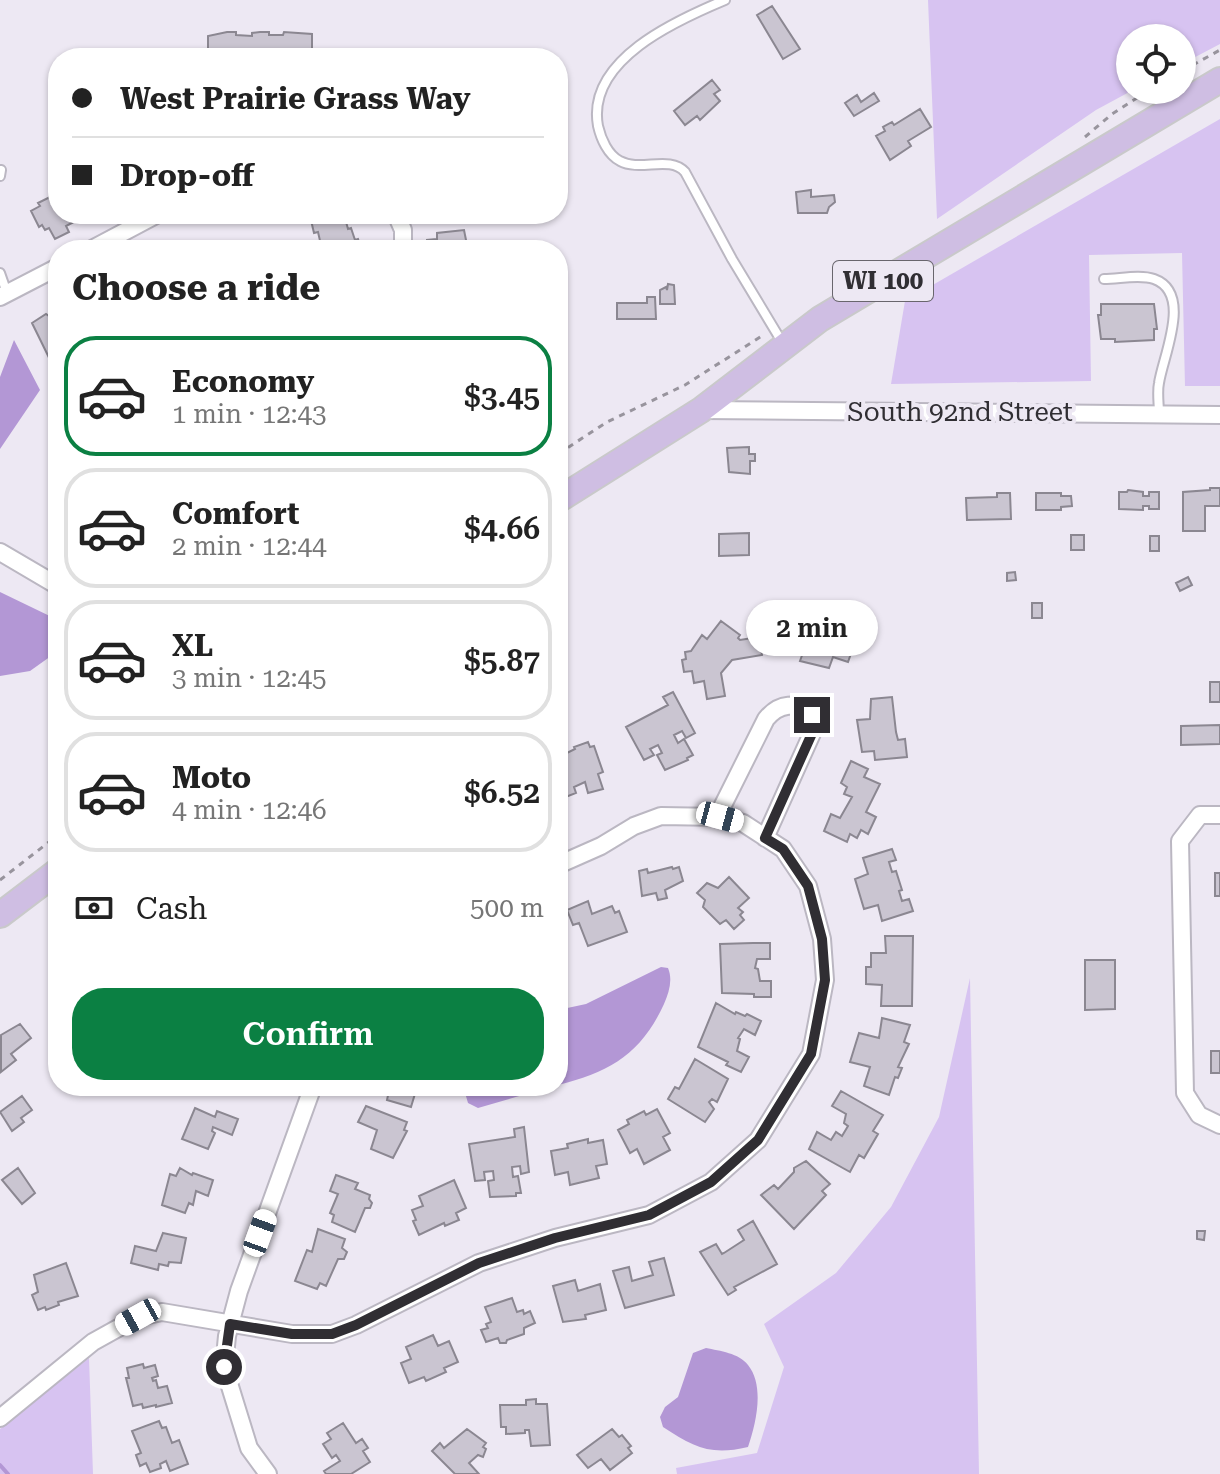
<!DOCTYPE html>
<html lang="en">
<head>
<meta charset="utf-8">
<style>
  body { margin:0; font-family:"Roboto Serif",serif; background:#f2f2f2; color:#222; height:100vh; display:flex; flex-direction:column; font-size:30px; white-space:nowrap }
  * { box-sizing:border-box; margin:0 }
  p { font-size:26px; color:#767676 }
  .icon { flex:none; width:44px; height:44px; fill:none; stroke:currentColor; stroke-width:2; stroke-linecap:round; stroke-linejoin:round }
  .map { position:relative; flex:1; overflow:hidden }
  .drawer { position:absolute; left:48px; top:240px; width:520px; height:856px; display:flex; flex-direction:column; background:#fff; border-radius:32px; box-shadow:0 2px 6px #0004 }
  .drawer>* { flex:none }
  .top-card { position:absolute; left:48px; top:48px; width:520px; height:176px; border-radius:32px; box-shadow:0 2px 6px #0004; display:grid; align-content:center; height:176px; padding:0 24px; background:#fff }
  .controls { position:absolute; left:1116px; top:24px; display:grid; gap:16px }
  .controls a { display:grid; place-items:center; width:80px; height:80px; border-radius:50%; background:#fff; box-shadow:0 2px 6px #0004; font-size:40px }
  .end { position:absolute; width:36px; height:36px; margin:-18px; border:10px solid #302e33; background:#fff; box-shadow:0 0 0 4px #fff }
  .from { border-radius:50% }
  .bubble { position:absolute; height:56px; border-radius:28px; background:#fff; box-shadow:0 2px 6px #0004; font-size:26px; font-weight:600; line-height:56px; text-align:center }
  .car { position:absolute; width:24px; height:48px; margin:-24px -12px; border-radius:10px; box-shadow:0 0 6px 2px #0007; background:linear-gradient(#fff 24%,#345 0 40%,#fff 0 76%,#345 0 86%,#fff 0) }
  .top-card b { display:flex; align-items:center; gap:28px; height:76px; font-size:30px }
  .top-card b+b { border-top:2px solid #e0e0e0 }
  .top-card i { width:20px; height:20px; background:#222 }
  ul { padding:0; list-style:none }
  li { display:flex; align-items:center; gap:24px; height:120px; margin:0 16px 12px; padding:0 8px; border:4px solid #e0e0e0; border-radius:32px }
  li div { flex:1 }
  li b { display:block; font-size:30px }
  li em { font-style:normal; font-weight:600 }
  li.selected { border-color:#0b8043 }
  li>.icon { width:72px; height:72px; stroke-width:1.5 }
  h2 { padding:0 24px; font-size:36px; line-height:96px }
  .pay { display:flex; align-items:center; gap:20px; height:88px; padding:0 24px; font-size:30px }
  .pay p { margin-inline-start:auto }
  .button { display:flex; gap:16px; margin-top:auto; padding:16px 24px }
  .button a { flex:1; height:92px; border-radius:32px; background:#0b8043; color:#fff; font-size:32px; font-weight:600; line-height:92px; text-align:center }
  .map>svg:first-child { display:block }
  .green { fill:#d7c3f1 }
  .water { fill:#b397d5 }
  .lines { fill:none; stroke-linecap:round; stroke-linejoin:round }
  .stream { stroke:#b397d5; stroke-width:4 }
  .building { fill:#cac5d1; stroke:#8b8791; stroke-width:2 }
  .service-casing { stroke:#bbb7c2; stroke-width:12 }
  .minor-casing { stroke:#bbb7c2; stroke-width:20 }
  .primary-casing { stroke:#c9c9ca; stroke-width:28 }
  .path { stroke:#98949d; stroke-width:3; stroke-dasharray:6 6; stroke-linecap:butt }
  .service { stroke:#fff; stroke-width:8 }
  .minor { stroke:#fff; stroke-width:16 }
  .primary { stroke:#cfbee3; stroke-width:24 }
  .route { stroke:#302e33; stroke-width:10 }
  .labels { text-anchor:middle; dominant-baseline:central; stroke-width:8; stroke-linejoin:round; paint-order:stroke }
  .shield { fill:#ede8f3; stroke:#69666d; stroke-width:2 }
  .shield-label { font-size:24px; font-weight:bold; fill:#302e33 }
  .street-label { font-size:26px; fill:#302e33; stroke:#ede8f3 }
</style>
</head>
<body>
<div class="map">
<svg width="1220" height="1474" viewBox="0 0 1220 1474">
  <rect width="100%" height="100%" fill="#ede8f3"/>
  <path class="green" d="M928 0H1220V44L1182 64V38H1130V90H1133L1096 110 937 219Z
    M1220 119V386H1185L1182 253 1089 255 1091 381 891 384 905 301Z
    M970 978 979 1474H677L676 1468 757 1453 784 1367 764 1324 836 1273 891 1207 939 1117Z
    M89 1358 93 1474H0V1429Z"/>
  <path class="water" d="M14 340 40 390 0 449V377Z
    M0 592 58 620V651L30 671 0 676Z
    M661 967 668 968C673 980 669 992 664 1004 641 1054 610 1072 558 1085V1010L586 1004Z
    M463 1086H554L478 1108 468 1103Z
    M706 1348C720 1351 739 1353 748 1365 765 1386 756 1424 748 1447 710 1456 694 1447 663 1427L660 1417 665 1407 678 1397 693 1353Z"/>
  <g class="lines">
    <path class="stream" d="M0 1465 8 1474"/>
  </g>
  <path class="building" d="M772 6 800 49 783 59 757 15Z
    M227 32H236V35L252 36V33L260 32H269V35H283L284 32 312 34V53L309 52V58H212V54H208V36Z
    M161 50 166 58H137L148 54 150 58Z
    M712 80 720 90 714 94 720 101 700 120 697 116 685 125 674 111Z
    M874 93 879 101 854 116 845 103 857 95 861 102Z
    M920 109 931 127 908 141 911 146 890 160 876 136 885 131 883 127 892 122 894 125Z
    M811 190V197L834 195 835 202 829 207 827 213H798L796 192Z
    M54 195H58V214H97L98 215 89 219 87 215 66 226 69 232 55 239 49 228 45 230 42 225 39 227 31 211 40 206 38 203Z
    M312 214H350L345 218 348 229 351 228 355 240 358 239 361 248 319 250 318 246 321 245 318 232 314 233 310 216Z
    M464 230 468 250H427V240L437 239V233Z
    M668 284 674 285 675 304H660V290L666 287 667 290Z
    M647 297H655L656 319H617V303H647Z
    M1101 304H1154L1157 329H1154V340L1115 342V339H1101L1098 315H1101Z
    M54 313 58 316V376L32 323 46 314 49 316Z
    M558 318H566V333H558Z
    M558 346H565V367H558Z
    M749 447V454H755V461H750V474L729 472 727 448Z
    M1210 488H1220V506H1205V531H1183V492L1210 490Z
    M1128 490 1143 492V496H1149V492H1159V509H1149V506H1143V510L1119 509V492H1127Z
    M997 493H1010L1011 519 967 520 966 498 997 497Z
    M1036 493H1061V496H1071L1072 506 1061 507V510H1036Z
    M749 533V555L719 556V534Z
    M1071 535H1084V550H1071Z
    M1150 536H1159V551H1150Z
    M1015 572 1016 580 1007 581V573Z
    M1188 577 1192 585 1180 591 1176 583Z
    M1032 603H1042V618H1032Z
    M802 607 823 614 821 621 837 626 839 620 860 628 848 662 833 657 829 668 800 661 805 647 790 642Z
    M721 621 740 635 738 638 740 640 759 637 762 655 732 660 721 673 725 696 707 699 704 681 694 683 692 671 684 672 682 660 686 659 685 652 691 651 702 635 707 639Z
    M1210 682H1220V702H1210Z
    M673 692 695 733 686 738 682 731 674 735 678 743 684 739 693 755 687 758 688 760 665 770 657 755 662 753 658 745 650 749 654 755 644 760 626 727 668 705 663 697Z
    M892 697 896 732 898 740 905 739 907 757 875 760 874 751 862 752 857 720 870 719 871 699Z
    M1220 725V744L1181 745V726Z
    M588 742 590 747 594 746 603 772 598 774 603 789 588 793 585 782 574 787 576 793 558 800V753H567L575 749 574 747Z
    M851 761 868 769 864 777 880 784 866 812 876 817 868 834 861 830 857 838 850 834 847 842 824 831 831 814 840 818 852 797 844 794 847 787 841 783Z
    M892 849 896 860 889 862 892 872 896 871 902 890 899 891 902 901 909 899 913 911 882 921 878 905 864 909 855 879 868 874 863 858Z
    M672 867 673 869 679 867 683 881 665 890 667 898 658 900 656 893 642 896 639 871 647 869 648 873Z
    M1215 873H1220V896H1215Z
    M729 877 749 898 738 908 743 912 740 915 744 920 734 929 726 920 720 924 703 907 705 900 697 893 707 883 718 888Z
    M588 901 592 914 612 906 615 913 619 911 627 932 588 946 579 923 573 925 567 910Z
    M885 936H913L912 1006H881L882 985 866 984V967H871V953H886Z
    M753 943H770V959H757L755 968 758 969 760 981H771V997H754V994L722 993 720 944Z
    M1085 960H1115V1009L1085 1010Z
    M716 1003 735 1014 736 1012 745 1016 747 1014 761 1021 755 1035 744 1029 738 1038 740 1039 737 1051 749 1057 741 1072 726 1065 728 1062 698 1047Z
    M882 1018 910 1025 904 1042 909 1044 898 1067 902 1068 898 1078 895 1077 889 1095 864 1086 870 1067 850 1062 859 1033 879 1038Z
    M20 1024 31 1038 11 1054 16 1060 1 1072V1035Z
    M1211 1051H1220V1073H1211Z
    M695 1059 728 1079 717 1102 712 1099 709 1102 714 1109 705 1122 668 1099 675 1087 679 1089Z
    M390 1086H423L422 1088 417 1087 411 1107 387 1100Z
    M841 1091 883 1115 873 1131 878 1134 864 1158 859 1155 850 1172 809 1149 817 1132 831 1140 836 1132 842 1136 848 1126 844 1123 846 1114 832 1106Z
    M22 1096 32 1110 21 1118 24 1122 12 1131 0 1112Z
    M366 1106 407 1122 404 1130 407 1131 393 1158 371 1149 377 1130 358 1122Z
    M195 1108 215 1117 217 1111 238 1119 232 1135 213 1127 212 1131 215 1133 208 1149 182 1139Z
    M657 1109 670 1133 663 1137 670 1150 644 1164 637 1149 630 1153 618 1130 629 1124 627 1120 644 1111 646 1115Z
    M524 1127 529 1172 521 1174 520 1166 512 1167 513 1177 518 1176 521 1193H516V1196L490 1197 488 1181 494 1180 493 1171 484 1172 485 1180 475 1181 469 1144 515 1137 514 1129Z
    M588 1139V1143L603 1140 607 1164 596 1166 599 1178 570 1185 568 1172 555 1175 551 1151 568 1148 567 1144Z
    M806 1161 830 1184 822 1191 826 1195 794 1229 761 1195 774 1185 778 1189 794 1172V1168Z
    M18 1168 35 1193 22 1204 2 1180Z
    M180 1168 192 1175 193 1173 213 1180 208 1196 196 1191 193 1205 189 1203 185 1213 162 1205 170 1174 176 1176Z
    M336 1175 358 1183 355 1189 370 1195 369 1199 372 1203 370 1208H365L355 1232 332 1222 334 1215 330 1213 338 1194 330 1191Z
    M454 1180 466 1208 456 1213 459 1220 445 1226 444 1223 419 1235 413 1221 416 1220 412 1210 423 1206 419 1196Z
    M753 1221 777 1264 734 1287 736 1290 728 1295 700 1252 716 1244 722 1254 724 1253 744 1240 738 1230Z
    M318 1229 345 1239 342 1248 347 1252 344 1259H338L326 1286 320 1283 317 1289 295 1281 307 1250 312 1252Z
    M1197 1231H1205L1204 1240 1197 1239Z
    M163 1233 186 1238 181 1263 169 1262 168 1266 159 1264 158 1270 131 1263 135 1246 156 1251Z
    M664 1258 674 1295 625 1308 613 1271 629 1267 632 1281 653 1275 649 1262Z
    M66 1263 78 1296 58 1302 59 1305 46 1310 45 1307 38 1310 32 1295 38 1292 34 1275Z
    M575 1280 578 1291 600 1284 606 1310 585 1315 586 1319 563 1322 553 1286Z
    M512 1298 517 1312 523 1310 524 1314 530 1311 535 1323 524 1328V1334L507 1340 506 1343H500L498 1338 486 1342 481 1330 488 1328 486 1324 491 1322 485 1307Z
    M433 1335 438 1346 449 1341 458 1362 444 1368 446 1372 426 1381 424 1377 409 1383 401 1363 411 1359 406 1347Z
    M143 1364 144 1368 155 1365 158 1376 152 1378 153 1381 156 1380 158 1388 167 1386 172 1403 156 1407V1405L143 1408 142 1404 133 1406 126 1378H129L127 1368Z
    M536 1399V1404H547L550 1445 531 1446 529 1430H525V1433L506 1434V1427H501L500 1405H526V1400Z
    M159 1421 162 1428 166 1427 172 1443 179 1440 188 1464 170 1471 166 1461 160 1464 161 1468 150 1472 146 1463 140 1466 136 1455 141 1453 132 1431Z
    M343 1423 356 1443 362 1439 368 1448 363 1451 370 1462 351 1474H326L324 1471 340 1461 336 1455 332 1458 323 1444 331 1439 327 1433Z
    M467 1429 486 1443 483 1447 486 1449 483 1457 478 1455 469 1463 479 1474H455L432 1451 440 1443 444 1448Z
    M612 1429 619 1437 622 1435 631 1446 628 1448 632 1453 610 1470 601 1459 588 1468 577 1455Z"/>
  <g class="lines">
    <g class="service-casing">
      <path id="service" d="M725 0C677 20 586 60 598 126 601 139 608 155 620 161 640 172 670 155 685 172L732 259 782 342
        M0 176 1 170
        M0 273 7 293
        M1104 279C1119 279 1140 274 1154 279 1193 293 1163 356 1159 383 1157 392 1159 404 1159 414"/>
    </g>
    <g class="minor-casing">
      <path id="minor" d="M396 214 403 230V250
        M90 250 158 214
        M0 297 58 267
        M701 410 1220 415
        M0 552 58 586
        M1220 815H1200L1180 841 1185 1093 1199 1115 1220 1125
        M717 817 766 719C779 703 797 701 812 715L814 729 765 838
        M0 1418 93 1342 138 1317 162 1312 292 1334H332L356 1325 479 1263 555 1238 649 1215 711 1182 758 1140 811 1054 825 980 822 939 808 886 783 849 743 823 720 817 661 816 634 826 601 846 558 865
        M268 1474 249 1448 224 1367 227 1336 239 1291 313 1086"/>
    </g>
    <g class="primary-casing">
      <path id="primary" d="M558 500 701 410 820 319 1220 80
        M0 915 58 871"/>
    </g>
    <path class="path" d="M1182 71 1220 50
      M1085 137 1112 114 1149 90
      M558 454 607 422 685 385 765 334
      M0 880 58 835"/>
    <use href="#service" class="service"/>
    <use href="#minor" class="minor"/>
    <use href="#primary" class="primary"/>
  </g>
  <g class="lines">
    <path class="route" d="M224 1367 230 1324 292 1334H332L356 1325 479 1263 555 1238 649 1215 711 1182 758 1140 811 1054 825 980 822 939 808 886 783 849 765 838 814 729 812 715"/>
  </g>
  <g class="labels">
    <rect class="shield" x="833" y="261" width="100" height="40" rx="6"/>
    <g class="shield-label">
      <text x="883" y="281">WI 100</text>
    </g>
    <g class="street-label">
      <text x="960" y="412">South 92nd Street</text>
    </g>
  </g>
</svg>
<div class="controls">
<a><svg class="icon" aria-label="locate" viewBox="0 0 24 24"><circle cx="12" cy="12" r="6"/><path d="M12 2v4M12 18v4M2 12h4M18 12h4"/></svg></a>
</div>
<i class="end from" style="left:224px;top:1367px"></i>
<i class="end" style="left:812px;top:715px"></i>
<div class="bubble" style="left:746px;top:600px;width:132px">2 min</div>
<i class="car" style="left:720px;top:817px;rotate:105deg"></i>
<i class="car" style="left:260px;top:1233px;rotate:20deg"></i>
<i class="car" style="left:138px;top:1317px;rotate:241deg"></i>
<div class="top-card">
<b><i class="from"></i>West Prairie Grass Way</b>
<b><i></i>Drop-off</b>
</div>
<section class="drawer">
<h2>Choose a ride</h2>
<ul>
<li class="selected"><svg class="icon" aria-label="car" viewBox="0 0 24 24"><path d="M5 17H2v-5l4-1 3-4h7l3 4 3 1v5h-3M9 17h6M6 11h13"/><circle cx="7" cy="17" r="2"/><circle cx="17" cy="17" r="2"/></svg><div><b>Economy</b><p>1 min · 12:43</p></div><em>$3.45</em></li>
<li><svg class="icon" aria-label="car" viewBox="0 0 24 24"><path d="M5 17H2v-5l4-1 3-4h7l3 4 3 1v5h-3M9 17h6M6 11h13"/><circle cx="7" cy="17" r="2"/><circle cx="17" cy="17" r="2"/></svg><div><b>Comfort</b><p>2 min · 12:44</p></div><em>$4.66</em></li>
<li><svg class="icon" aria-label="car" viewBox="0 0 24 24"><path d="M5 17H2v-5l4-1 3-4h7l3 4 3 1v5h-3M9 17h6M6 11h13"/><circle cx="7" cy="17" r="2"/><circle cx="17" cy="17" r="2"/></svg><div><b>XL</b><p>3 min · 12:45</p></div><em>$5.87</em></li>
<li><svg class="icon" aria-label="car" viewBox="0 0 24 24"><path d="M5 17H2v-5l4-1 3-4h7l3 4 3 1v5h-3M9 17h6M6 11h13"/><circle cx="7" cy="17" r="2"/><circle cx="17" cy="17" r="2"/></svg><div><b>Moto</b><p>4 min · 12:46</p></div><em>$6.52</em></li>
</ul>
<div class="pay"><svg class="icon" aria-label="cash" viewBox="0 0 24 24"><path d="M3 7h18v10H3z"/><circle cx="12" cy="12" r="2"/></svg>Cash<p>500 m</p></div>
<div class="button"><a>Confirm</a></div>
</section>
</div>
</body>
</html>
